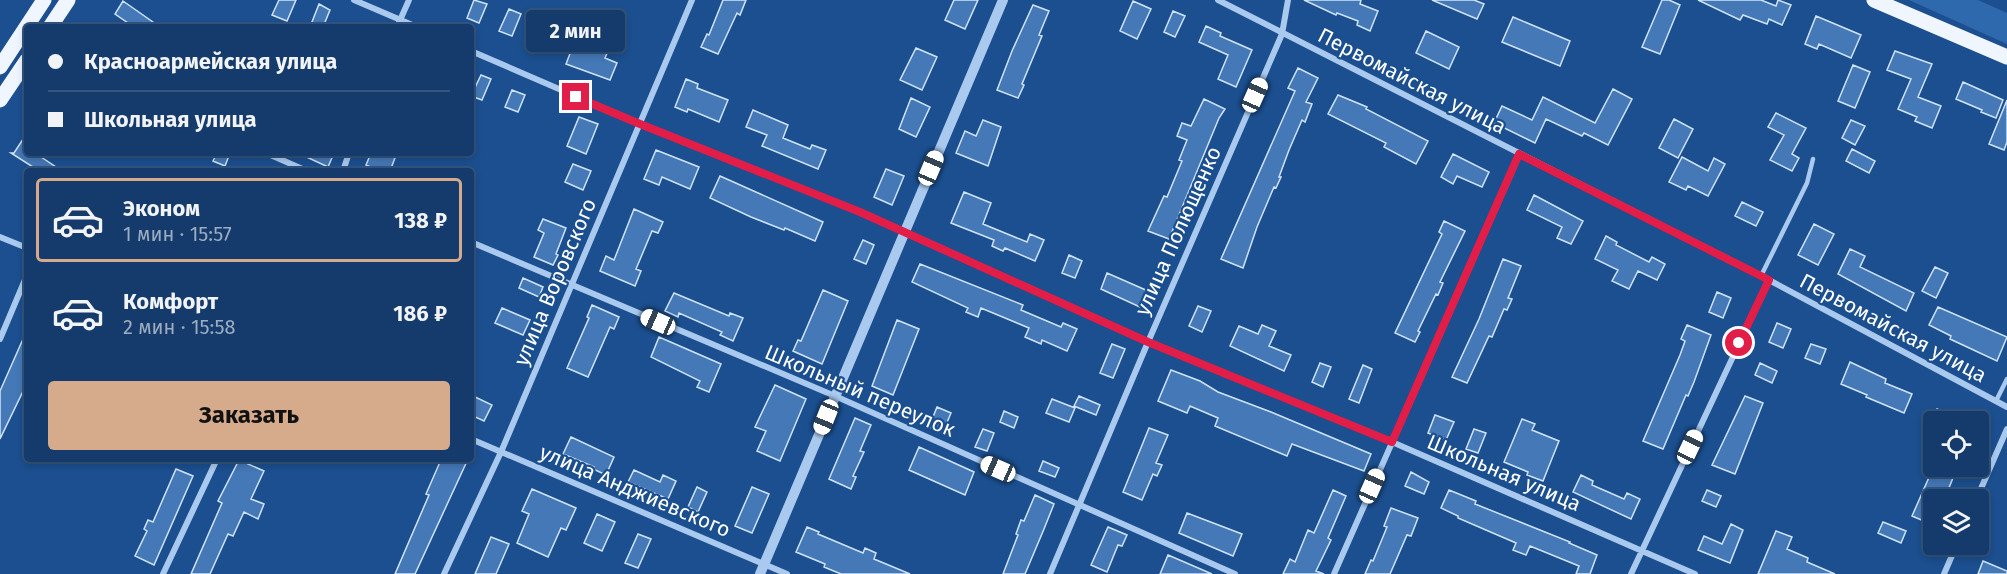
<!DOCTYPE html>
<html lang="ru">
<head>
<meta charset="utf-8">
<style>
  body { margin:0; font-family:"Fira Sans",sans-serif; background:#214673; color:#f1f3f6; height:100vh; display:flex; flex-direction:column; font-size:22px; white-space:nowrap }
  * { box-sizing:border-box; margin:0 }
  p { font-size:20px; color:#9dadc1 }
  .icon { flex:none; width:33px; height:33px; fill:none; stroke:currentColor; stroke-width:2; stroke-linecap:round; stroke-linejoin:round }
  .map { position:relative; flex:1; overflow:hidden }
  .panel { position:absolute; left:24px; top:168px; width:450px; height:294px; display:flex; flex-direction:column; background:#143b6b; border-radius:6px; box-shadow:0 3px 9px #0003,0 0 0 2px #33557e }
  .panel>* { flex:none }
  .banner { position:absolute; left:24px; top:24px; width:450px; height:132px; border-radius:6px; box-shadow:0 3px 9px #0003,0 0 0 2px #33557e; display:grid; align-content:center; height:132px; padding:0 24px; background:#143b6b }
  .buttons { position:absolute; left:1923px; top:411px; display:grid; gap:12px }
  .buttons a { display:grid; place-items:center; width:66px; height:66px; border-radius:6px; background:#143b6b; box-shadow:0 3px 9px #0003,0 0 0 2px #33557e; font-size:30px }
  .end { position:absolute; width:27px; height:27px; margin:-14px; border:8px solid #e11d48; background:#fff; box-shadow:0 0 0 3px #fff }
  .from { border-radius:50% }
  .bubble { position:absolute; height:42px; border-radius:6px; background:#143b6b; box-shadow:0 3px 9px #0003,0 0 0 2px #33557e; font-size:20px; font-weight:700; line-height:42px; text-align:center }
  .car { position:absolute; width:18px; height:36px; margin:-18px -9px; border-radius:8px; box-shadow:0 0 4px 2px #0007; background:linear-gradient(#fff 24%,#345 0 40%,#fff 0 76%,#345 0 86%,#fff 0) }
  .banner b { display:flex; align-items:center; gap:21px; height:57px; font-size:22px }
  .banner b+b { border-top:2px solid #33557e }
  .banner i { width:15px; height:15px; background:#f1f3f6 }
  ul { padding:10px 0 0; list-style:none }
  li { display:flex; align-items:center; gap:18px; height:84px; margin:0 12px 9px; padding:0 12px; border:3px solid transparent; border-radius:6px }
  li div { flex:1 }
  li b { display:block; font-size:22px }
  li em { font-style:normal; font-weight:700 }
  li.selected { border-color:#d6ab8b }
  li>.icon { width:54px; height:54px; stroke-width:1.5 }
  .action { display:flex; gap:12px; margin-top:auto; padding:12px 24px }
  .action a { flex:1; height:69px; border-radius:6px; background:#d6ab8b; color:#111; font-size:24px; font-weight:700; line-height:69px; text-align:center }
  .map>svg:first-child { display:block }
  .green { fill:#2e69ad }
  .building { fill:#4478b7; stroke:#cfe3fa; stroke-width:1.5 }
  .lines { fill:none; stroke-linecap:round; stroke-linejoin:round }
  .service { stroke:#a9c9ee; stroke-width:4.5 }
  .minor { stroke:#a9c9ee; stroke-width:6 }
  .tertiary { stroke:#a9c9ee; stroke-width:10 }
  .primary { stroke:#f0f6ff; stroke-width:15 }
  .route { stroke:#e11d48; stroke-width:8 }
  .labels { text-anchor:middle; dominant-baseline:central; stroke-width:4.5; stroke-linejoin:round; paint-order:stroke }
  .street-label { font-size:21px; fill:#fff; stroke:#1b4f8f }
</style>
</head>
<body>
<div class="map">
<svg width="2007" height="574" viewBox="0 0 2007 574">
  <rect width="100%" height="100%" fill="#1b4f8f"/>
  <path class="green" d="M1909 0H1978L2007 13V44Z"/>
  <path class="building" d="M279 0H296L287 21 272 15Z
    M474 0 487 4 479 23 467 18Z
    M723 0H746L740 15 737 13 718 54 701 47 707 34 709 35Z
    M954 0H978L965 29 945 20Z
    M1304 0H1361L1360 4 1378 11 1370 31 1357 25 1358 21 1337 13 1336 15Z
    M1432 0H1474L1484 4 1477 19Z
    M1662 0H1669L1680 5 1660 54 1642 47Z
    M1698 0H1761L1776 6 1778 0 1791 5 1782 25 1769 19 1767 24 1743 15 1740 20Z
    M123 1 160 27H134L115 14Z
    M1133 1 1151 9 1137 39 1120 31Z
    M319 4 330 10 323 27H310Z
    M1033 5 1049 11 1039 35 1042 36 1022 84 1024 85 1018 98 997 90 1012 51Z
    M509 9 521 14 512 36 499 31Z
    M1173 11 1185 16 1175 37 1164 32Z
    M1816 16 1861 35 1851 58 1819 44 1817 49 1805 44Z
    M1513 17 1570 41 1560 66 1502 42Z
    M542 24 555 29 545 52 532 46Z
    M602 24 617 30 605 58 617 63 610 80 566 64 576 38 593 45Z
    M1206 26 1221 33 1220 36 1252 50 1236 87 1218 79 1228 55 1199 42Z
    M1426 31 1459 47 1449 69 1416 53Z
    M916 48 937 57 922 90 900 80Z
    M1895 51 1932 64 1918 97 1941 106 1932 128 1915 121 1917 117 1898 109 1911 79 1887 70Z
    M1853 65 1870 72 1855 108 1838 101Z
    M1298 68 1318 78 1306 102 1312 104 1305 122 1302 120 1289 150 1279 177H1281L1276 188 1274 187 1257 227 1243 268 1221 259 1295 91 1288 88Z
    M481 75 491 79 482 100 471 96Z
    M686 79 698 84 697 88 728 100 719 122 688 109 687 112 675 107Z
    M1963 82 2003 100 1996 118 1981 112 1982 110 1956 99Z
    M1613 89 1632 99 1608 145 1584 133 1582 136 1546 119 1535 143 1494 123 1502 106 1532 120 1543 97 1595 123Z
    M512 90 525 95 518 112 505 107Z
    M1338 95 1367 107 1366 109 1428 141 1416 164 1384 147 1386 143 1328 114Z
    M911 98 930 107 916 137 899 129Z
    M1204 99 1225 109 1219 118 1169 239 1148 231 1164 196 1167 197 1182 161 1179 160 1187 140 1177 136 1182 123 1191 126Z
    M2007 100V142L2004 150 1989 144Z
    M753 110 788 125 783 138 810 149 812 145 826 150 818 169 762 146 767 135 746 127Z
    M1776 113 1806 128 1792 154 1799 158 1792 171 1770 160 1784 135 1768 127Z
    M579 117 598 124 586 154 567 146Z
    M1674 119 1693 129 1678 158 1659 148Z
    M983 120 1001 127 988 166 956 153 965 131 976 136Z
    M1851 120 1865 126 1855 145 1842 138Z
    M27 133V153H35L62 171H39L11 153H14Z
    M1852 149 1875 161 1869 173 1846 161Z
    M656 150 699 167 690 189 662 177 659 185 644 179Z
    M217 153H230L225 166 213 161Z
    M298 153H334L328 167Z
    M371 153H384L395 158 390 171H380L366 165Z
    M1453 154 1489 172 1482 187 1457 176 1453 184 1441 177Z
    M1682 157 1708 171 1714 158 1725 164 1708 196 1688 186 1686 190 1669 182Z
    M573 164 591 171 583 190 565 182Z
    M886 169 904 176 892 205 874 197Z
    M720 176 823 222 815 241 785 228 784 230 751 217 710 198Z
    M964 192 991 203 983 224 1027 242 1030 234 1044 240 1035 261 1005 248 1003 251 992 246 994 240 951 223Z
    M1534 195 1583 221 1571 244 1557 238 1562 227 1527 210Z
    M1742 202 1763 212 1756 226 1735 216Z
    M634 209 663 222 658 233 652 231 636 269 641 271 635 286 600 271 606 256 614 260Z
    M543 219 566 228 556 254 558 255 553 265 534 257 544 233 538 230Z
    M1444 221 1465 231 1440 282 1443 283 1438 295 1436 294 1418 331 1420 332 1415 342 1395 333 1442 234 1439 232Z
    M1814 224 1834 234 1818 265 1798 255Z
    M1606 236 1617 242 1616 245 1649 262 1652 257 1665 264 1657 280 1638 271 1629 289 1612 281 1618 270 1595 259Z
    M863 240 874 245 866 264 854 259Z
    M1850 249 1865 256 1860 267 1914 293 1906 311 1838 274Z
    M1069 255 1082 261 1075 278 1062 273Z
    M1503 259 1521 266 1508 298 1512 299 1507 310 1504 309 1492 337 1489 336 1467 383 1452 377 1479 319Z
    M920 264 1023 305 1021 310 1061 327 1063 323 1077 329 1067 351 1042 340 1041 344 1025 337 1029 328 981 308 978 317 966 312 968 308 912 282Z
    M1935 267 1948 273 1936 298 1922 291Z
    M1107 273 1148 291 1142 308 1101 289Z
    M523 278 543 287 539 297 519 288Z
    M823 290 848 301 822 364 793 351 798 340 801 341Z
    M1717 292 1731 298 1723 318 1709 312Z
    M674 293 729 316 730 313 743 318 733 341 720 335 722 332 679 313 678 317 665 311Z
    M592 305 619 317 614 329 610 327 588 377 567 368 589 318 587 317Z
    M1198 306 1211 311 1202 332 1189 326Z
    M1938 307 2007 337 1997 361 1950 339 1951 336 1929 325Z
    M502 308 530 320 523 335 495 323Z
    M897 320 919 329 893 395 872 386Z
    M1777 323 1791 329 1783 348 1769 342Z
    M1262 325 1276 331 1269 346 1291 355 1284 371 1230 346 1239 326 1258 334Z
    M1687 325 1711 335 1694 382 1688 396 1686 395 1663 449 1643 441 1680 355 1685 341 1681 339Z
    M27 330V383L0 439V391Z
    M659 337 721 364 709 392 697 387 700 381 651 357Z
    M1112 344 1125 349 1113 378 1100 373Z
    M1811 344 1826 349 1820 364 1805 358Z
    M1850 362 1886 379 1885 383 1912 394 1904 413 1866 397 1867 395 1841 384Z
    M1320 363 1331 367 1323 387 1312 382Z
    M1760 363 1777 371 1772 383 1755 375Z
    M1363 365 1372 369 1359 403 1349 399Z
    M1171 370 1200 381 1218 392 1271 412 1371 454 1364 471 1292 444 1287 456 1215 426 1218 418 1190 406 1187 413 1158 401Z
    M775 385 806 399 780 461 757 451 766 431 755 427Z
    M471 395 492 405 484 421 471 415Z
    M1079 396 1100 405 1096 415 1074 406Z
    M1745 396 1763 403 1735 474 1712 465Z
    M1052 399 1075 408 1069 422 1046 413Z
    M937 407 951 413 943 432 929 427Z
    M1937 409 1966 421V422H1932Z
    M1004 411 1018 417 1014 428 1000 422Z
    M1435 415 1454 422 1446 440 1428 433Z
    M855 418 871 425 860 451 864 452 853 476 856 477 851 489 829 479Z
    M1522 419 1535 424 1532 430 1559 441 1543 481 1527 475 1528 472 1504 462Z
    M1149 428 1168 435 1156 463 1162 465 1157 476 1153 474 1142 500 1123 492Z
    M983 429 994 433 987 451 975 447Z
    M1474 429 1486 433 1478 453 1466 449Z
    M571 437 614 457 606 475 593 469 594 467 563 454Z
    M919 447 974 472 965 495 909 470Z
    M433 459H468L415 574H395L429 495 426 494 440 462Z
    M239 460 264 471 251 499 264 504 258 519 244 512 233 536 228 534 210 574H191L222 503 218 501Z
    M1043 461 1059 468 1055 477 1039 471Z
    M1934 466 1955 473 1944 500H1934V517L1931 524 1912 516Z
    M176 469 193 476 154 565 135 556 147 531 144 529 148 520 153 522Z
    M634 470 660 482 663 475 676 481 668 499 628 482Z
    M1411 472 1429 482 1424 494 1405 486Z
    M1581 475 1593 481 1592 485 1624 499 1627 493 1640 499 1631 519 1573 492Z
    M697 487 707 492 698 512 688 507Z
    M752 487 769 494 752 533 735 526Z
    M532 489 576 508 566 530 561 528 548 557 517 543 529 514 522 511Z
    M1333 490 1346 496 1328 538 1331 540 1316 571 1324 574H1283L1290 559 1295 562 1308 530 1314 533Z
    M1449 490 1476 501 1475 504 1570 542 1569 543 1597 555 1590 574H1576L1579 566 1530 546 1526 555 1513 550 1516 543 1458 518V516L1441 508Z
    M1707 490 1721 496 1716 507 1702 501Z
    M1035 495 1054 504 1044 529 1025 574H1003L1018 535 1016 534 1021 520 1024 521Z
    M1391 508 1418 518 1411 536 1407 535 1390 574H1365L1371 560 1373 561 1387 527 1384 526Z
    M1187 513 1242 534 1233 556 1179 533Z
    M597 514 615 522 602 551 584 543Z
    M1883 522 1906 531 1901 543 1878 533Z
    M1731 524 1743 530 1730 563 1698 550 1704 536 1722 544Z
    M807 527 819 532 818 534 863 553 865 548 876 553 874 559 910 574H841L824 567 825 564 796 552Z
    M1108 527 1127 535 1122 546 1118 545 1107 572 1091 565Z
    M1776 531 1792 537 1787 549 1808 558 1807 562 1835 574H1758Z
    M638 534 651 539 638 568 625 563Z
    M491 537 509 544 496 574H475Z
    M1168 555 1212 574H1160Z
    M1983 561 2007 571V574H1978Z"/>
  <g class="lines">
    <path class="service" d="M1761 276 1807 183 1813 159
      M1996 401 2007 379"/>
    <path class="minor" d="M354 0 417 27
      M1218 0 1769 280 2007 407
      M397 27 409 0
      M471 51 640 124 860 212 1148 342 1392 442 1695 574
      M266 153 307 171
      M343 171 349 153
      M0 237 27 248
      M471 242 835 396 1235 574
      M0 339 27 275
      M471 439 787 574
      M1976 500 2007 429
      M163 574 217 459
      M444 574 501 452 692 0
      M1050 574 1148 342 1282 34 1288 0
      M1334 574 1519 155
      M1631 574 1769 280
      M1944 574 1957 544"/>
    <path class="tertiary" d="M760 574 1003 0"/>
    <path class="primary" d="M1874 0 2007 57
      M50 27 68 0
      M0 67 44 0
      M0 100 27 60"/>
  </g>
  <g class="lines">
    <path class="route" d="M576 97 640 124 860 212 1148 342 1392 442 1519 154 1769 280 1739 343"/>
  </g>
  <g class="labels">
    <g class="street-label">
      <text transform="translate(1412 81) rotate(27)">Первомайская улица</text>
      <text transform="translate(1178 231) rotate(-66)">улица Полющенко</text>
      <text transform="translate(555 282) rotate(-67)">улица Воровского</text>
      <text transform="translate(1893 328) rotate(28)">Первомайская улица</text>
      <text transform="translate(860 391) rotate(23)">Школьный переулок</text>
      <text transform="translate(1504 473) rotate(23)">Школьная улица</text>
      <text transform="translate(635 491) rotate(23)">улица Анджиевского</text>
    </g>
  </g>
</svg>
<div class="buttons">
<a><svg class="icon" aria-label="locate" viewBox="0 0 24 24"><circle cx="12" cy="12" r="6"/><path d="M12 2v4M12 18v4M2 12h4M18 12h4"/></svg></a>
<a><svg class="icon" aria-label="layers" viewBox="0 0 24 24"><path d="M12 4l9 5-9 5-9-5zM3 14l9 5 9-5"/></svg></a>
</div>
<i class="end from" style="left:1739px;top:343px"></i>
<i class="end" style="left:576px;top:97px"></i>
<div class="bubble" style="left:526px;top:10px;width:99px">2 мин</div>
<i class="car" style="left:1255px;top:95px;rotate:24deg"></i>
<i class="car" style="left:931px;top:168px;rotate:23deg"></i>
<i class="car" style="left:658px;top:322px;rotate:294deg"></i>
<i class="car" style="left:826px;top:417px;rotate:202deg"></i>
<i class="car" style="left:1690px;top:447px;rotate:25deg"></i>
<i class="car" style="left:998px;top:469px;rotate:294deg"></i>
<i class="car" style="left:1372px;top:486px;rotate:24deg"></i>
<div class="banner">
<b><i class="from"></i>Красноармейская улица</b>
<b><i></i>Школьная улица</b>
</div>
<section class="panel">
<ul>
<li class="selected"><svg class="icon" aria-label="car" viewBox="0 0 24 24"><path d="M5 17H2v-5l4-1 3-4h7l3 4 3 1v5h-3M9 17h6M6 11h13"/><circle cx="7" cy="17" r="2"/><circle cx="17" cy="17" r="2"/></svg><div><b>Эконом</b><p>1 мин · 15:57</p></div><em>138 ₽</em></li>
<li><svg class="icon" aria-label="car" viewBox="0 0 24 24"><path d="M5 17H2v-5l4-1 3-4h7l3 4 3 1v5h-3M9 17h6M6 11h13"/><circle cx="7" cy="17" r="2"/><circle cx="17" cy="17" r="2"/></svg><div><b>Комфорт</b><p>2 мин · 15:58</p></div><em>186 ₽</em></li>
</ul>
<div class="action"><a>Заказать</a></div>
</section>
</div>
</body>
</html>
